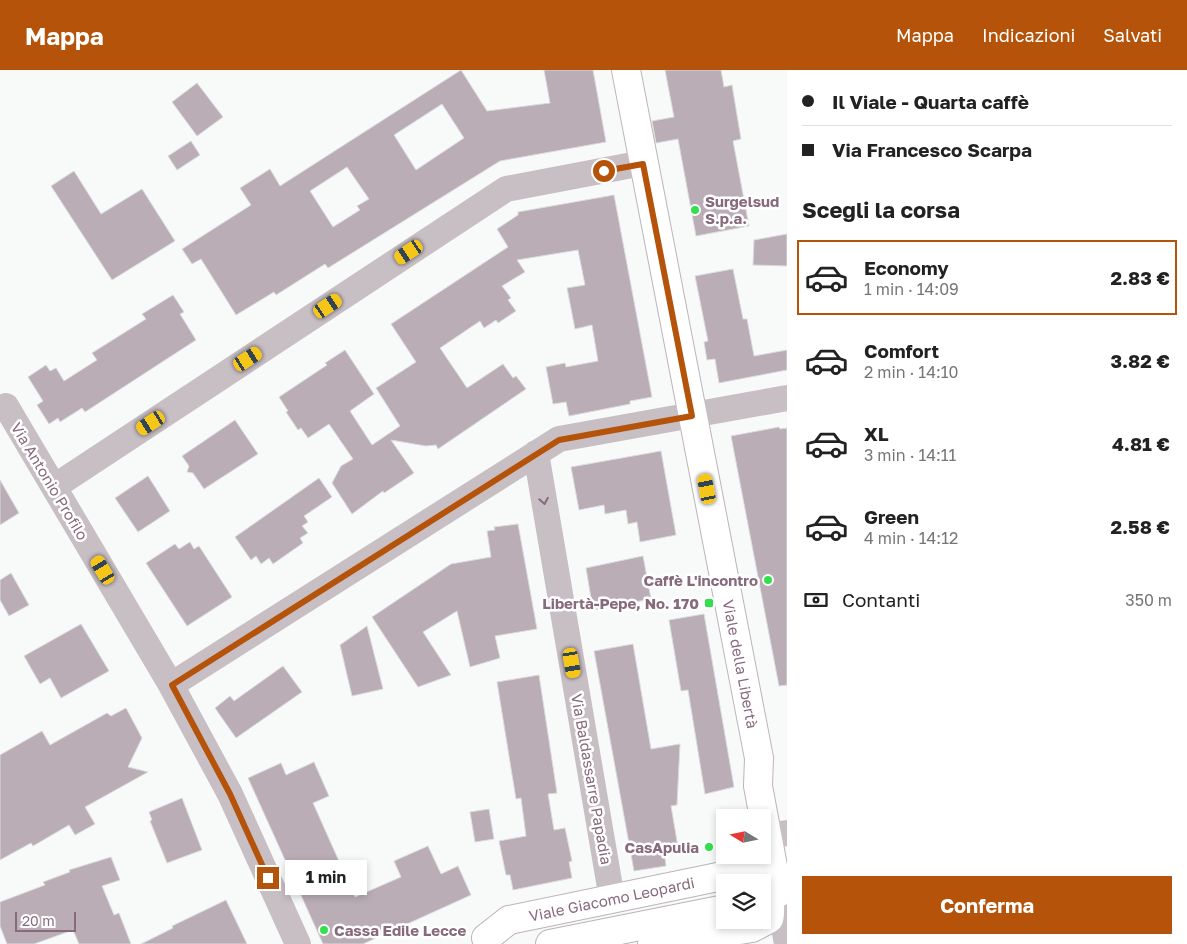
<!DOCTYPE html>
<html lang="it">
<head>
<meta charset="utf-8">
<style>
  body { margin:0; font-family:"Golos Text",sans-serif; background:#f6f6f6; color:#222; height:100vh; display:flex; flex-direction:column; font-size:19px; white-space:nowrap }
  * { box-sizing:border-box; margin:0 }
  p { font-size:16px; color:#767676 }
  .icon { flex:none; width:28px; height:28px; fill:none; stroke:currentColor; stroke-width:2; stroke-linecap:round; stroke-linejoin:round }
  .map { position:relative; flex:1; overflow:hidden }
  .details { display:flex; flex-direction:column; background:#fff; width:400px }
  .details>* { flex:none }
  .guide { display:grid; align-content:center; height:110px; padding:0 15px; background:#fff }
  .needle { width:32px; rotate:280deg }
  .fabs { position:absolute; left:716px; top:739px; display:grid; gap:10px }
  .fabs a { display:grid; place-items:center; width:55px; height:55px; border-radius:0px; background:#fff; box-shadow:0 2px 8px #0003; font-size:25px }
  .scale { position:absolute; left:15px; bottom:12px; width:61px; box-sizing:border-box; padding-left:5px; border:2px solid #886a7d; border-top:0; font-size:14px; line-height:18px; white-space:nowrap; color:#886a7d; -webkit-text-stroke:4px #fff; paint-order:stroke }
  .end { position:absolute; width:22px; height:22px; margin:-11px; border:6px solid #b45309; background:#fff; box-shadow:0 0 0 2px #fff }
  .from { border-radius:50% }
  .bubble { position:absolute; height:35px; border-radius:0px; background:#fff; box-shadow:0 2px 8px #0003; font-size:16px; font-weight:700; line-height:35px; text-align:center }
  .car { position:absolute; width:15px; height:30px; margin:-15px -8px; border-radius:6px; box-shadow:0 0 4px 1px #0007; background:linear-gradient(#f5c518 24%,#345 0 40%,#f5c518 0 76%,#345 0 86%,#f5c518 0) }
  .guide b { display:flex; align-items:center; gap:18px; height:48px; font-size:19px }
  .guide b+b { border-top:1px solid #e0e0e0 }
  .guide i { width:12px; height:12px; background:#222 }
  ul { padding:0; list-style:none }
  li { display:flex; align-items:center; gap:15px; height:75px; margin:0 10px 8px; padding:0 5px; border:2px solid transparent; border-radius:0px }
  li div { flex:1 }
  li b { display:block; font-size:19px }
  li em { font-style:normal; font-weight:700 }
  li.on { border-color:#b45309 }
  li>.icon { width:45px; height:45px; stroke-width:1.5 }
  h2 { padding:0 15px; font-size:22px; line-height:60px }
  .pay { display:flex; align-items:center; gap:12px; height:55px; padding:0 15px; font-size:19px }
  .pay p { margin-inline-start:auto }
  .primary-button { display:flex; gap:10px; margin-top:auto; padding:10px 15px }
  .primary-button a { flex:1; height:58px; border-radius:0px; background:#b45309; color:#fff; font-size:20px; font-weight:700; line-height:58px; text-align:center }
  header { display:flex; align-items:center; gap:30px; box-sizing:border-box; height:70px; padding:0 25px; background:#b45309; color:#fff }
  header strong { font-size:24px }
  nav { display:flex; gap:28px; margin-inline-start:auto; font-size:18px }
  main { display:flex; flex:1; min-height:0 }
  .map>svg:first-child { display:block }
  .building { fill:#baadb6; stroke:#dadcdc; fill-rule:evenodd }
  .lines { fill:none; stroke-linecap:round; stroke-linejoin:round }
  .major-casing { stroke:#bcb3b9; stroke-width:30 }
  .minor { stroke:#c8bfc4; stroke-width:26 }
  .major { stroke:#fff; stroke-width:28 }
  .oneway { stroke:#886a7d }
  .route { stroke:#b45309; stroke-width:6 }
  .poi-dot { fill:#32e04e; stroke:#fff; stroke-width:2 }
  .labels { text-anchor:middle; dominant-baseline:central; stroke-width:5; stroke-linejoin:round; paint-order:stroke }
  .poi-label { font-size:15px; font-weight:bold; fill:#886a7d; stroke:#fff; text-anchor:end }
  .street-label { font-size:15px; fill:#886a7d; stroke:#fff }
</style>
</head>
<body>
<header>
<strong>Mappa</strong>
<nav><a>Mappa</a><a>Indicazioni</a><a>Salvati</a></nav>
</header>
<main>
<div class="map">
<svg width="787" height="874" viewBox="0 0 787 874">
  <rect width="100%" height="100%" fill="#f8fafa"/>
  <path class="building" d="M461 0 487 41 550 33 544 0H593L606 72 500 91 328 198 325 194 276 225 274 222 236 245 201 189 192 194 182 179 251 135 240 118 270 99 280 116ZM442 34 464 68 416 100 394 65ZM347 97 369 129 357 136 360 140 333 157 310 121Z
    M665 0H721L724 17 732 15 741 69 733 71 749 156 696 166 678 69 656 73 652 51 674 47Z
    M197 13 223 47 197 66 172 32Z
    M191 71 200 85 177 100 168 86Z
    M74 101 101 144 142 119 175 171 112 210 51 116Z
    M614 125 652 327 630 331V334L569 346 566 332 553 334 546 297 565 293 566 297 598 291 592 255 575 259 567 218 585 215 578 180 517 190 525 202 502 216 511 228 508 230 516 241 498 253 496 250 484 258 480 251 440 278 467 318 503 294 513 308 516 306 526 319 438 379 436 375 426 376 391 370 414 403 384 423 383 421 352 444 332 413 341 396 353 389 329 354 308 368 301 358 298 360 286 342 288 341 279 327 327 295 325 293 345 280 374 324 350 341 372 375 400 356 376 318 416 292 391 254 508 177 497 159 518 145V142Z
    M787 164V196L753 195 754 170Z
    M733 199 743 249H747L754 286 787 280V300L719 313 715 289 707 290 704 272 708 271 695 206Z
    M173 225 184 242 180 244 196 270 85 342 82 338 60 352 58 348 49 354 37 335 43 331 28 307 46 295 50 301 56 298 64 311 97 290 92 283 146 249 142 244Z
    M235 350 258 384 204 419 193 403 187 402 189 396 182 386Z
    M779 357 780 359 787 358V615L779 616 731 366Z
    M661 381 676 465 640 472 637 452 628 454 626 440 605 444 604 435 579 440 571 397Z
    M148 406 170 441 138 462 115 428Z
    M319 408 332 427 304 446 308 452 302 456 308 463 300 468 303 473 273 494 269 488 261 494 256 486 251 490 235 467Z
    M0 410 19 443 0 455Z
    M518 454 537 559 495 566 500 588 470 597 457 541 423 562 451 605 418 617 372 547 451 494 491 487 487 461 495 460 494 457Z
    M190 472 194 479 199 476 232 527 187 556 146 493 175 474 179 479Z
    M643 486 651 529 593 540 586 498Z
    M11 503 29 535 9 546 0 530V510Z
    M704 544 734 717 705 724 688 620 681 621 669 550Z
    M81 554 109 601 61 628 50 608 40 614 24 586Z
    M367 556 383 619 352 626 340 575Z
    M633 574 651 679 680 674 677 735 671 736 678 777 664 780 666 796 634 801 594 581Z
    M283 596 302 622 236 668 215 638 230 626 234 631Z
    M539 605 557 723 548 724 554 760 565 758 572 791 569 792 572 808 513 820 510 805H506L499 771 526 766 521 728 516 729 497 612Z
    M126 638 142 668 128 697 148 702 85 737 95 754 75 765 69 755 33 776 31 773 0 790V685L42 661 50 675 107 643 111 646Z
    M314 692 329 726 313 733 355 827 401 807 394 791 428 776 441 804 458 796 471 825 363 874H323L248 708 281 693 286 705Z
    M182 728 202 780 167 793 150 751 152 750 149 742Z
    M489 739 494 769 475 772 470 742Z
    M111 787 120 810 102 816 114 845 119 843 131 874H79L73 860 34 874H7L0 856V832L45 815 43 812 70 802 69 800Z
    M226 830 247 874H141L173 858 172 856Z"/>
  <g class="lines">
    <g class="major-casing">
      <g id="major">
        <path id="s1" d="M626 0 759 688 758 716 778 823"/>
        <path id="s2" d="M486 868 509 850 742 802C749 801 757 800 762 805 768 810 772 842 769 849L752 858 652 874"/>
        <path d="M550 874 725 839"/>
      </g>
    </g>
    <path class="minor" d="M6 336 171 615 230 724 298 874
      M536 383 612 829
      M54 417 506 119 643 93
      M171 615 559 369 787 328
      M780 764 787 763
      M778 823 787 874"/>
    <use href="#major" class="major"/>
  </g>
  <defs><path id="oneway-chevron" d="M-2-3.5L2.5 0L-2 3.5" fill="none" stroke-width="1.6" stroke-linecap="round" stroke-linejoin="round" transform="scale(1.25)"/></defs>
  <use class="oneway" href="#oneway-chevron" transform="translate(544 431) rotate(80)"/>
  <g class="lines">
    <path class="route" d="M268 808 230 724 172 615 559 370 692 346 643 94 604 101"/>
  </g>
  <g class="poi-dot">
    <circle cx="695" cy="140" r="5"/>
    <circle cx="768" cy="510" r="5"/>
    <rect x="704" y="528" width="10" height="10" rx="2.5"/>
    <circle cx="709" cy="777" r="5"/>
    <circle cx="324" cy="860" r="5"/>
  </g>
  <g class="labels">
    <g class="poi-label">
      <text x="705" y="131" text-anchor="start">Surgelsud<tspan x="705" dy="17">S.p.a.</tspan></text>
      <text x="758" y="510">Caffè L'incontro</text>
      <text x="699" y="533">Libertà-Pepe, No. 170</text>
      <text x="699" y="777">CasApulia</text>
      <text x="334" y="860" text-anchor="start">Cassa Edile Lecce</text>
    </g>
    <g class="street-label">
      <text transform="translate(50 411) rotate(59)">Via Antonio Profilo</text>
      <text stroke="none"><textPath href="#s1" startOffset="605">Viale della Libertà</textPath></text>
      <text transform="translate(592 709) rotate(80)">Via Baldassarre Papadia</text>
      <text stroke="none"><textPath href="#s2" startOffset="134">Viale Giacomo Leopardi</textPath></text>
    </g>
  </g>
</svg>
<div class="fabs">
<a><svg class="needle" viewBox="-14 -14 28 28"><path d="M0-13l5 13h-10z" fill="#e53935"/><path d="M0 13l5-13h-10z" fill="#767676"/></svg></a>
<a><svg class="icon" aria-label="layers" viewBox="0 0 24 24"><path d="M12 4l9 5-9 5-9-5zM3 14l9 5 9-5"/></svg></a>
</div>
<div class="scale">20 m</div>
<i class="end from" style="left:604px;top:101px"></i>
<i class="end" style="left:268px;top:808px"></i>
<div class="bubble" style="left:285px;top:790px;width:82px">1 min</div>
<i class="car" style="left:409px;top:182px;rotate:236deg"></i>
<i class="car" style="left:328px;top:236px;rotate:56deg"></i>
<i class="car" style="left:248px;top:289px;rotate:57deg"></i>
<i class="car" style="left:151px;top:353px;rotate:237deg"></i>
<i class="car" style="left:707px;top:419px;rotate:349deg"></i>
<i class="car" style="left:103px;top:500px;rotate:329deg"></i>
<i class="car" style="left:572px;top:593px;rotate:170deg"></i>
</div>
<section class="details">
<div class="guide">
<b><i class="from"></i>Il Viale - Quarta caffè</b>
<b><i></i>Via Francesco Scarpa</b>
</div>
<h2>Scegli la corsa</h2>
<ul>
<li class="on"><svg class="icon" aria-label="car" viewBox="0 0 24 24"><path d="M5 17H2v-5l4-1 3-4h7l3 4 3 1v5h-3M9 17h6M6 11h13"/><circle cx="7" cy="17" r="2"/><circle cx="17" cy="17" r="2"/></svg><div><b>Economy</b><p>1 min · 14:09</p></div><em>2.83 €</em></li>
<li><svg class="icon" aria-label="car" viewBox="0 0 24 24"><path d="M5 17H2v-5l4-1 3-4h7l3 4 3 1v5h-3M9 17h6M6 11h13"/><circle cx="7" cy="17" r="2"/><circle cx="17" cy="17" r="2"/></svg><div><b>Comfort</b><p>2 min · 14:10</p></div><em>3.82 €</em></li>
<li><svg class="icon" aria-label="car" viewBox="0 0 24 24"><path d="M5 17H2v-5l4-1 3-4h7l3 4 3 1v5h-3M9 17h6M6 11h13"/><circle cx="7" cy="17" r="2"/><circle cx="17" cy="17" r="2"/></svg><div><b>XL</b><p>3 min · 14:11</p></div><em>4.81 €</em></li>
<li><svg class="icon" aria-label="car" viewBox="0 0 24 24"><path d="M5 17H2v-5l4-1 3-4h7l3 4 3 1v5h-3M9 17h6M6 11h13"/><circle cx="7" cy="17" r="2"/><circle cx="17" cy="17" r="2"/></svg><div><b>Green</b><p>4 min · 14:12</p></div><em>2.58 €</em></li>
</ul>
<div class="pay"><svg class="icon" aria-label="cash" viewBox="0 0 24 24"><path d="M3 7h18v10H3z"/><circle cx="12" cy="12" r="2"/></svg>Contanti<p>350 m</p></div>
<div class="primary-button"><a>Conferma</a></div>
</section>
</main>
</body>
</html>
